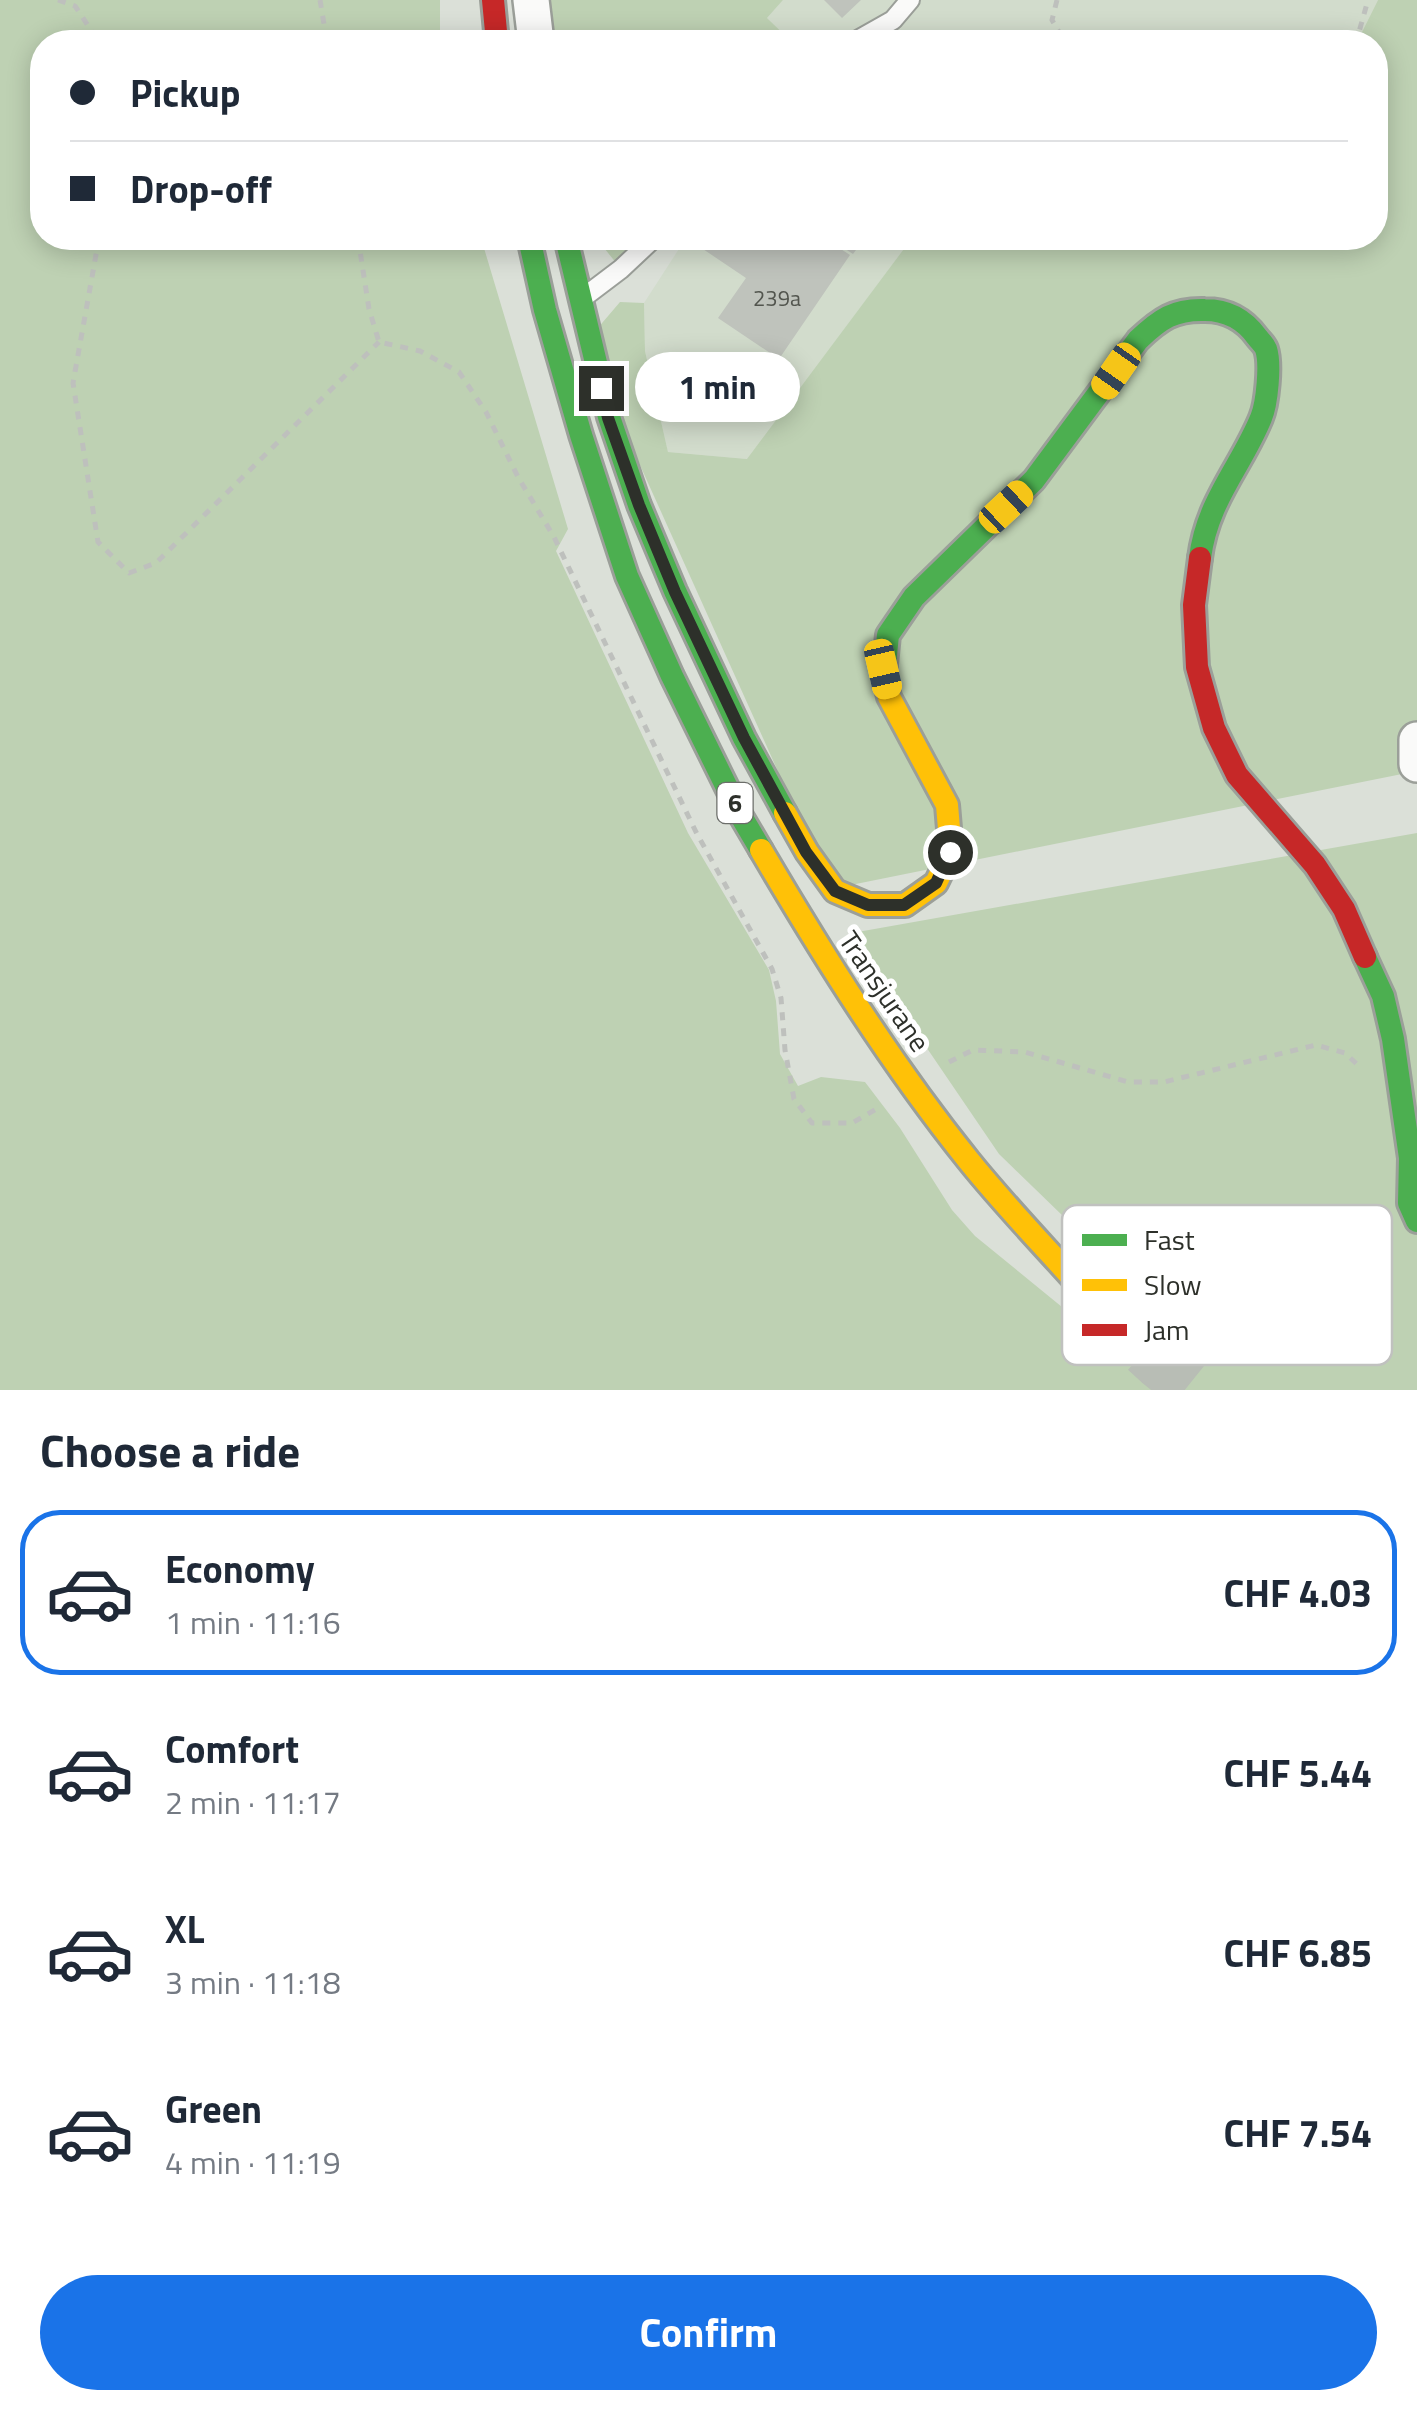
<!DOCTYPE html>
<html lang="en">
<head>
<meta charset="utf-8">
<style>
  body { margin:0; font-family:"Titillium Web",sans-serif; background:#f6f6f7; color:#1f2937; height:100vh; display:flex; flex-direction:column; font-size:38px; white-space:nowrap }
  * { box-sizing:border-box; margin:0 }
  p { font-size:32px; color:#747a83 }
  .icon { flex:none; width:55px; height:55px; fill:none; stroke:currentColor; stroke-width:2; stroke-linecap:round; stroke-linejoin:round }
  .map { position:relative; height:1390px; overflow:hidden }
  .sheet { display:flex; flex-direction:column; background:#fff; flex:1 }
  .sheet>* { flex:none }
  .hud { position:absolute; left:30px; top:30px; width:1358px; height:220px; border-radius:40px; box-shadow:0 5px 25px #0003; display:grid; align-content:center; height:220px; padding:0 40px; background:#fff }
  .end { position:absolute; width:45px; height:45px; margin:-22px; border:12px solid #2d302a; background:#fff; box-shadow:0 0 0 5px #fff }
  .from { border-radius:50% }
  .bubble { position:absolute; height:70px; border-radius:35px; background:#fff; box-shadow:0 5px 25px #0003; font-size:32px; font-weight:700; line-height:70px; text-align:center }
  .car { position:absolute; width:30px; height:60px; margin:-30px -15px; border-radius:12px; box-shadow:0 0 8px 2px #0007; background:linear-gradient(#f5c518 24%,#345 0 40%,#f5c518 0 76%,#345 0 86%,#f5c518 0) }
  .hud b { display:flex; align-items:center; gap:35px; height:95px; font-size:38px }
  .hud b+b { border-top:2px solid #e0e1e3 }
  .hud i { width:25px; height:25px; background:#1f2937 }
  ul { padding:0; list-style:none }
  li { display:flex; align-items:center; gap:30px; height:165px; margin:0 20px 15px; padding:0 20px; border:5px solid transparent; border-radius:40px }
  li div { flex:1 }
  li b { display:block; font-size:38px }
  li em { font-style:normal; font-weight:700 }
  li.active { border-color:#1a73e8 }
  li>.icon { width:90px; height:90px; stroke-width:1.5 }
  h2 { padding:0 40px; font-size:45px; line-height:120px }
  .primary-button { display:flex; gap:20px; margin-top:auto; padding:20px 40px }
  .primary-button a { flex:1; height:115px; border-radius:60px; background:#1a73e8; color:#fff; font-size:40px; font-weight:700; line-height:115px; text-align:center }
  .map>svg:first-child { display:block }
  .built { fill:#d2dccc }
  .green { fill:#bed1b3 }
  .building { fill:#bfc3bc }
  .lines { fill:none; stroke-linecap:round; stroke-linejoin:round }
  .primary-tunnel { stroke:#b8bdb5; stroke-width:55; stroke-dasharray:55 28; stroke-linecap:butt }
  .lane-casing { stroke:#9b9f99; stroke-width:22 }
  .street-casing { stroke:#9b9f99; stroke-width:40 }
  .fast-casing { stroke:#9b9f99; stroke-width:28 }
  .slow-casing { stroke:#9b9f99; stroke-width:28 }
  .jam-casing { stroke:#9b9f99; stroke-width:28 }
  .path { stroke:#bec0bd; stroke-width:5; stroke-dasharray:8 8; stroke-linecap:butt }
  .lane { stroke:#fafaf9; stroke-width:18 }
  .street { stroke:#fafaf9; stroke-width:35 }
  .fast { stroke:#4caf50; stroke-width:22 }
  .slow { stroke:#ffc107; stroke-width:22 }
  .jam { stroke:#c62828; stroke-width:22 }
  .route { stroke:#2d302a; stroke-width:12 }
  .labels { text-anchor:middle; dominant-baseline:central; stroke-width:10; stroke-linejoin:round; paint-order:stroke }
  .number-label { font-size:22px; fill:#52554e }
  .shield { fill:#fff; stroke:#6c6e6a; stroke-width:2.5 }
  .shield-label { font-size:25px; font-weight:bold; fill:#2d302a }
  .street-label { font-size:28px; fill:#2d302a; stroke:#fff }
  .key { fill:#fff; stroke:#c0c1bf; stroke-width:2.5 }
  .key-label { font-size:28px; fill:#2d302a }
</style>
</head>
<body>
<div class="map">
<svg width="1417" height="1390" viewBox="0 0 1417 1390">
  <rect width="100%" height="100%" fill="#dbe0d8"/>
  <path class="built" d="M783 0H1378L1357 42H792L767 18Z
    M686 238H912L748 459 668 452 645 351 644 303Z"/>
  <path class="green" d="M0 0H440V42H42V238H481L568 529 556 551 688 833 769 970 776 1001 780 1054 798 1086 821 1077 865 1082 900 1128 952 1210 975 1236 1062 1307 1199 1365 1198 1342 1128 1279 999 1154 901 1010 852 933 1417 833V1390H0Z
    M531 0H783L767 18 792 42H534Z
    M1378 0H1417V771L831 889 585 343 620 302 644 303 645 351 668 452 747 459 912 238H1375V42H1357Z
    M596 238H654L621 269Z"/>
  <path class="building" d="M824 0H861L842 18Z
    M698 238H824L850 255 779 359 718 318 746 278 694 243Z
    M828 238H865L853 254Z"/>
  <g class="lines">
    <path class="primary-tunnel" d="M1086 1293 1159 1361 1195 1390"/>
    <g class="lane-casing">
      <path id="lane" d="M854 42 893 20 910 0
        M584 297 621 269 654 238"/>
    </g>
    <g class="street-casing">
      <path id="street" d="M531 0 536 42
        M1417 740V764"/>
    </g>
    <g class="fast-casing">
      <path id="fast" d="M529 238 545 310 581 435 627 576 672 676 741 816 761 850
        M566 238 609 417 639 505 675 591 744 738 785 813
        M884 674 888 635 914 597 1034 480 1138 340C1160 319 1174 309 1205 310 1227 310 1244 319 1257 337 1260 341 1264 344 1266 349 1271 364 1267 404 1261 418 1241 467 1207 501 1200 558
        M1365 957 1383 996 1393 1039 1410 1158 1409 1203 1417 1221"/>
    </g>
    <g class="slow-casing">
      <path id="slow" d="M785 813 807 852 835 891 868 905H905L936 883 951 852 947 805 889 697 884 674
        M761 850C824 957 891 1064 969 1161 1006 1207 1047 1249 1086 1293"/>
    </g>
    <g class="jam-casing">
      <path id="jam" d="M493 0 497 42
        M1200 558 1194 605 1197 667 1214 728 1237 775 1315 865 1344 909 1365 957"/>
    </g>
    <path class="path" d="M58 0 75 6 99 42
      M320 0 327 42
      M1057 0 1052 20 1059 32 1084 42
      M1350 42 1359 32 1368 0
      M99 238 73 383 98 542 129 573 156 563 379 342
      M358 238 369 309 379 342 420 351 459 372 486 412 518 477 554 537 696 832 772 969 781 998 785 1050 794 1099 812 1123H852L880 1107
      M949 1062 973 1050 1025 1052 1128 1082H1164L1316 1045 1345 1053 1360 1067"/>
    <use href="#lane" class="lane"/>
    <use href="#street" class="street"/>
    <use href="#fast" class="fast"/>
    <use href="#slow" class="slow"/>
    <use href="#jam" class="jam"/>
  </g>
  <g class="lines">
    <path class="route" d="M601 388 608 418 639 505 675 592 744 738 806 852 835 891 868 905H904L936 883 950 852"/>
  </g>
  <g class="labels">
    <g class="number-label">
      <text x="777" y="298">239a</text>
    </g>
    <rect class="shield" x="717.5" y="783" width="35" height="40" rx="8"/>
    <g class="shield-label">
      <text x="735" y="803">6</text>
    </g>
    <g class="street-label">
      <text transform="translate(885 991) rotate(56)">Transjurane</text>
    </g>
  </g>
  <rect x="1062" y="1205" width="330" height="160" rx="15" class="key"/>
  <rect x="1082" y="1234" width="45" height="12" fill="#4caf50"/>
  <rect x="1082" y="1279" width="45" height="12" fill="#ffc107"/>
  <rect x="1082" y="1324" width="45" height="12" fill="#c62828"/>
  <g class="key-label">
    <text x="1144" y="1250">Fast</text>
    <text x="1144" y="1295">Slow</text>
    <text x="1144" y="1340">Jam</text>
  </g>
</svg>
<i class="end from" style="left:950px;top:852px"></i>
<i class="end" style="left:601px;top:388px"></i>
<div class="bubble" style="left:635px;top:352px;width:165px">1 min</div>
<i class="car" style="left:1116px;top:371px;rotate:215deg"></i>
<i class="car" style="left:1006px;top:507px;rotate:47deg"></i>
<i class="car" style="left:883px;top:669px;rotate:167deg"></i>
<div class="hud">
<b><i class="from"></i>Pickup</b>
<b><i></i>Drop-off</b>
</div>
</div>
<section class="sheet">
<h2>Choose a ride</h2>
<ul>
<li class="active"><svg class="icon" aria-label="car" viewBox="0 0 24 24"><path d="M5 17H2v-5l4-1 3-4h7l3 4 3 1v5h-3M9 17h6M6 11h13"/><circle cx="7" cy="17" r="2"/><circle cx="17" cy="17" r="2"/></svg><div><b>Economy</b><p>1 min · 11:16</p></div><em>CHF 4.03</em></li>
<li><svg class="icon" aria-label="car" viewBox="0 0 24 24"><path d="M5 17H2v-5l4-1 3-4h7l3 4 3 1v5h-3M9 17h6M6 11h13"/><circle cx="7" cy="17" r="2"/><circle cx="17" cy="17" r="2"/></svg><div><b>Comfort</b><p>2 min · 11:17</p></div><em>CHF 5.44</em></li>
<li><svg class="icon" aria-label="car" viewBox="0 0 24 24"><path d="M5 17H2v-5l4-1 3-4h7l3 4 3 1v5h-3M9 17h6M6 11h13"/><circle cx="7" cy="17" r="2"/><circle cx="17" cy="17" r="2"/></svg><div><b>XL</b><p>3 min · 11:18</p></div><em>CHF 6.85</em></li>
<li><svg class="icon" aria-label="car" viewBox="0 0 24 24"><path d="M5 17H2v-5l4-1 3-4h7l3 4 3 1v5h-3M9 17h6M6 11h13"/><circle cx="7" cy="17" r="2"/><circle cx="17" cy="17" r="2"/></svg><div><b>Green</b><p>4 min · 11:19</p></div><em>CHF 7.54</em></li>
</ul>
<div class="primary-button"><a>Confirm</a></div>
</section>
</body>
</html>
